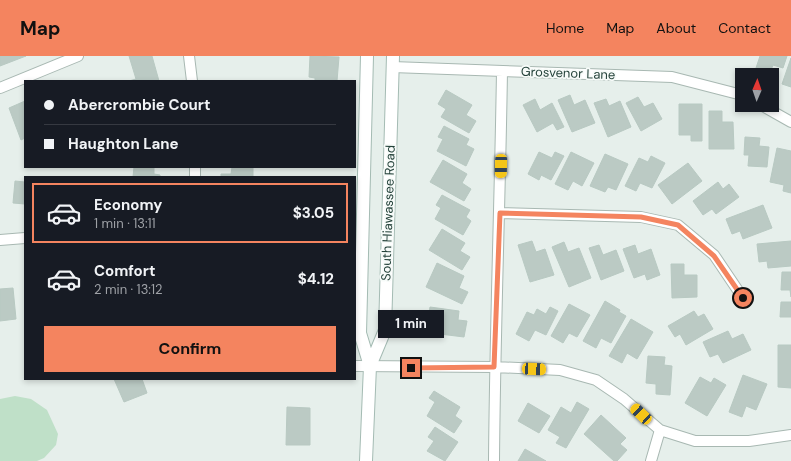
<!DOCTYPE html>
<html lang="en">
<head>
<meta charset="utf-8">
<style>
  body { margin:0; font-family:"DM Sans",sans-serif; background:#242831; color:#f1f3f6; height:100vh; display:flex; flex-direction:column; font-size:15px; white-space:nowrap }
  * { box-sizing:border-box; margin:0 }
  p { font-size:13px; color:#9ea1a6 }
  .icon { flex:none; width:22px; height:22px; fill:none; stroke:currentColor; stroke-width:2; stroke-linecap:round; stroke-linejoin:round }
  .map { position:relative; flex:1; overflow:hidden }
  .details { position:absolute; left:24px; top:120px; width:332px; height:204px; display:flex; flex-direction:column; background:#171b24; border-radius:0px; box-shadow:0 2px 6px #0003 }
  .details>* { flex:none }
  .top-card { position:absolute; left:24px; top:24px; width:332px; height:88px; border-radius:0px; box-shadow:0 2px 6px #0003; display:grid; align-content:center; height:88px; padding:0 20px; background:#171b24 }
  .needle { width:26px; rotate:2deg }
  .fabs { position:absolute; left:735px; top:12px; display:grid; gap:8px }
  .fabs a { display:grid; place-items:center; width:44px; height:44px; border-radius:0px; background:#171b24; box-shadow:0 2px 6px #0003; font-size:20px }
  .end { position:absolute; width:18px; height:18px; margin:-9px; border:5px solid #f4845f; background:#111; box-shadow:0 0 0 2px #111 }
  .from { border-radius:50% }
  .bubble { position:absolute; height:28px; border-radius:0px; background:#171b24; box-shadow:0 2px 6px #0003; font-size:13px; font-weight:700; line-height:28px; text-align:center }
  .car { position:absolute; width:12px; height:24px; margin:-12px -6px; border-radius:5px; box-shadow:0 0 3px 1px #0007; background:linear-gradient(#f5c518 24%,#345 0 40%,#f5c518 0 76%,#345 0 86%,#f5c518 0) }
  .top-card b { display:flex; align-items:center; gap:14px; height:38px; font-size:15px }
  .top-card b+b { border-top:1px solid #363941 }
  .top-card i { width:10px; height:10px; background:#f1f3f6 }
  ul { padding:7px 0 0; list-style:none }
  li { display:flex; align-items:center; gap:12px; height:60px; margin:0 8px 6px; padding:0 12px; border:2px solid transparent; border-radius:0px }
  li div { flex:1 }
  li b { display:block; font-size:15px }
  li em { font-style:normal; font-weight:700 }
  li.on { border-color:#f4845f }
  li>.icon { width:36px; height:36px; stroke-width:1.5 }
  .primary-button { display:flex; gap:8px; margin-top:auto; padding:8px 20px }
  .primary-button a { flex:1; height:46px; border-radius:0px; background:#f4845f; color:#111; font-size:16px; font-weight:700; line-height:46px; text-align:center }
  header { display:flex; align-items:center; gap:24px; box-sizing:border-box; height:56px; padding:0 20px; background:#f4845f; color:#111 }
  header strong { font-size:19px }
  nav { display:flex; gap:22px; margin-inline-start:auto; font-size:14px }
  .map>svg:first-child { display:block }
  .green { fill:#bfe0c8 }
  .building { fill:#bbcac4; stroke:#b8c9c2 }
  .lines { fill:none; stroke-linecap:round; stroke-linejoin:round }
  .street-casing { stroke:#a8b8b2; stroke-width:12 }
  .secondary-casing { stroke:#a4bbb3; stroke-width:14 }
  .street { stroke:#fff; stroke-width:10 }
  .secondary { stroke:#fff; stroke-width:12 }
  .route { stroke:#f4845f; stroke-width:5 }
  .labels { text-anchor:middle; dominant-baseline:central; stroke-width:3.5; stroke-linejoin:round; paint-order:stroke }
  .street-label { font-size:13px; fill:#24423a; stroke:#f7fbf9 }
</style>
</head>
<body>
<header>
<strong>Map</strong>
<nav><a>Home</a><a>Map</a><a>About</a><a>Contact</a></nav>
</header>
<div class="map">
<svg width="791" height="405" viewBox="0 0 791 405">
  <rect width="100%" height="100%" fill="#e6efeb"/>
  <path class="green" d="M15 340 31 343 47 354 58 378 56 389 44 402 37 405H0V343Z"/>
  <path class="building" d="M0 0H26L0 10Z
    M129 0H152L159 25H129L136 23Z
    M310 0 339 1 337 25H315V22L309 21Z
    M760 0H787L783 12 773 9 769 19 755 15Z
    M791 2V31L782 28Z
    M446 34 472 49 466 59 476 65 469 77 441 61 446 53 438 48Z
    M570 39 574 49 585 44 595 67 572 76 558 44Z
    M638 41 644 51 653 47 662 63 641 75 626 47Z
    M535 43 540 54 552 47 564 71 557 74 553 67 537 76 523 49Z
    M606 43 609 50 620 45 631 71 608 81 594 47Z
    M25 45V82L21 84 9 52Z
    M679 48H702V85H691V79H679Z
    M709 55H722V66H733L734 93H709Z
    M444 70 469 83 466 89 474 93 466 110 437 95 443 83 438 81Z
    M745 81 760 82 759 90 769 91 767 111 748 110 749 99H744Z
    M777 92 791 95V137L783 135 784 129 770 126Z
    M539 96 552 102 555 96 564 100 551 124 541 119 539 124 528 118Z
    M571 96 594 107 582 130 573 125 568 134 555 128Z
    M605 98 628 108 616 134 608 131 605 136 590 130Z
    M651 100 665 107 652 132 640 127 636 135 625 130 639 102 648 106Z
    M443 104 467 118 462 127 471 133 464 145 430 126Z
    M688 107 702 125 672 148 658 129Z
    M134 111H154V118L160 119V121H133Z
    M232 111H253V121H221V118H231Z
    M15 125 25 126V148L13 147Z
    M718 126 723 133 729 128 739 141 716 158 712 153 703 159 693 145Z
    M442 139 470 154 466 161 471 165 463 179 435 163 441 152 436 149Z
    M763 149 772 172 743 183 740 175 732 178 726 163Z
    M442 173 465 187 460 195 470 201 462 214 429 194Z
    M532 185 536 196 545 193 554 219 530 226 518 189Z
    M791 185V210L768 212 767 205 759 206 757 188Z
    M564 186 568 196 579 192 591 222 569 231 552 191Z
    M599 189 603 199 616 194 624 215 601 224 589 192Z
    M635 189 638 198 651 193 660 219 647 224 645 218 634 222 623 193Z
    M437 207 464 220 459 232 468 236 462 248 426 231Z
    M671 208H684V219H697V241L672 242Z
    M782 216H791V241L790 234H781Z
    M13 232 16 263 0 265V233Z
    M605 245 620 254 619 256 626 260 611 287 601 282 596 292 583 285Z
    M781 246H791V261H780Z
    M569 248 590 259 577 281 569 277 563 287 551 280Z
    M430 251 459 255 458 264 467 265 464 281 432 277 434 265 428 264Z
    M550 251 558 255 546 279 535 274 529 285 516 278 527 256 534 259 537 253 546 258Z
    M694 255 698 261 704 258 713 273 686 289 680 278 675 281 668 270Z
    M631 263 653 276 637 303 627 297 622 307 609 300Z
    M728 275 732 283 743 278 751 294 723 307 718 298 710 301 703 286Z
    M778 289H791V332L778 331Z
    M648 300 665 301 664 309 672 310 670 339 656 338V328L646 327Z
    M743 319 767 328 756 354 746 350 742 361 729 356Z
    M700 321 711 327 714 322 726 329 707 360 685 347Z
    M114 323H142L147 337 124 346Z
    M434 335 460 351 455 360 462 365 454 377 427 360 435 346 429 342Z
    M577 346 589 353 566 392 556 387 560 381 548 374 561 351 571 357Z
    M528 347 550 360 539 377 518 365Z
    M287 351 310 352V389H286Z
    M601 359 626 382 620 388 627 394 617 405H614L584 378Z
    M435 371 458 386 445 405 427 395 434 385 428 381Z
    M525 393 546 405H518Z"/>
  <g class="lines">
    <g class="street-casing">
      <path id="street" d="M189 0 192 25
        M392 11 672 21 742 39
        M0 32 78 0
        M761 49 791 66
        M195 121V111
        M500 157 641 161 678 169 714 199 743 242
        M0 184 25 182
        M355 310 495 311 560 314 596 324 624 343 660 374 695 385H749L791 379
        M494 405C495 275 500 145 502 15
        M651 405 660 374"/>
    </g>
    <g class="secondary-casing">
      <path id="secondary" d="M370 310 385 274 393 0
        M366 405 370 310 360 277 367 0"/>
    </g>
    <use href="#street" class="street"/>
    <use href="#secondary" class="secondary"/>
  </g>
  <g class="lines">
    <path class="route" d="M411 312 494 311 500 157 641 161 678 169 714 200 743 242"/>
  </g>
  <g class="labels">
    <g class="street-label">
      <text transform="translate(568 17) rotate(2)">Grosvenor Lane</text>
      <text transform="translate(388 157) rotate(-88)">South Hiawassee Road</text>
    </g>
  </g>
</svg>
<div class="fabs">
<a><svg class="needle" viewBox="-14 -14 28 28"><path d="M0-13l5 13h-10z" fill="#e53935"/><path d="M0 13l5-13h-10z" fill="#9ea1a6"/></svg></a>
</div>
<i class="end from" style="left:743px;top:242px"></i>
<i class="end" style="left:411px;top:312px"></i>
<div class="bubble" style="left:378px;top:254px;width:66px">1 min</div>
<i class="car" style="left:501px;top:110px;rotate:181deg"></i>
<i class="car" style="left:534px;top:313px;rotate:93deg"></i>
<i class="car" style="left:641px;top:358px;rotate:313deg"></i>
<div class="top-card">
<b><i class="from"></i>Abercrombie Court</b>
<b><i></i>Haughton Lane</b>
</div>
<section class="details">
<ul>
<li class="on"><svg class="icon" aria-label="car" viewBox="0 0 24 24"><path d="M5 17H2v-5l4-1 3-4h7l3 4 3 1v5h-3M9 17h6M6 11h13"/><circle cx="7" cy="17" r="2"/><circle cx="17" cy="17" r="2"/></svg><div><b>Economy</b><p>1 min · 13:11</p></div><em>$3.05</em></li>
<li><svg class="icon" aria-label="car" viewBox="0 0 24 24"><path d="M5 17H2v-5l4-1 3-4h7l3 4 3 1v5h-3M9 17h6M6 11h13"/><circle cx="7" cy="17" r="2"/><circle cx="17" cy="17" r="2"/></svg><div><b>Comfort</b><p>2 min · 13:12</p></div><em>$4.12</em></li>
</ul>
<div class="primary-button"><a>Confirm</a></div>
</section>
</div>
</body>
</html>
